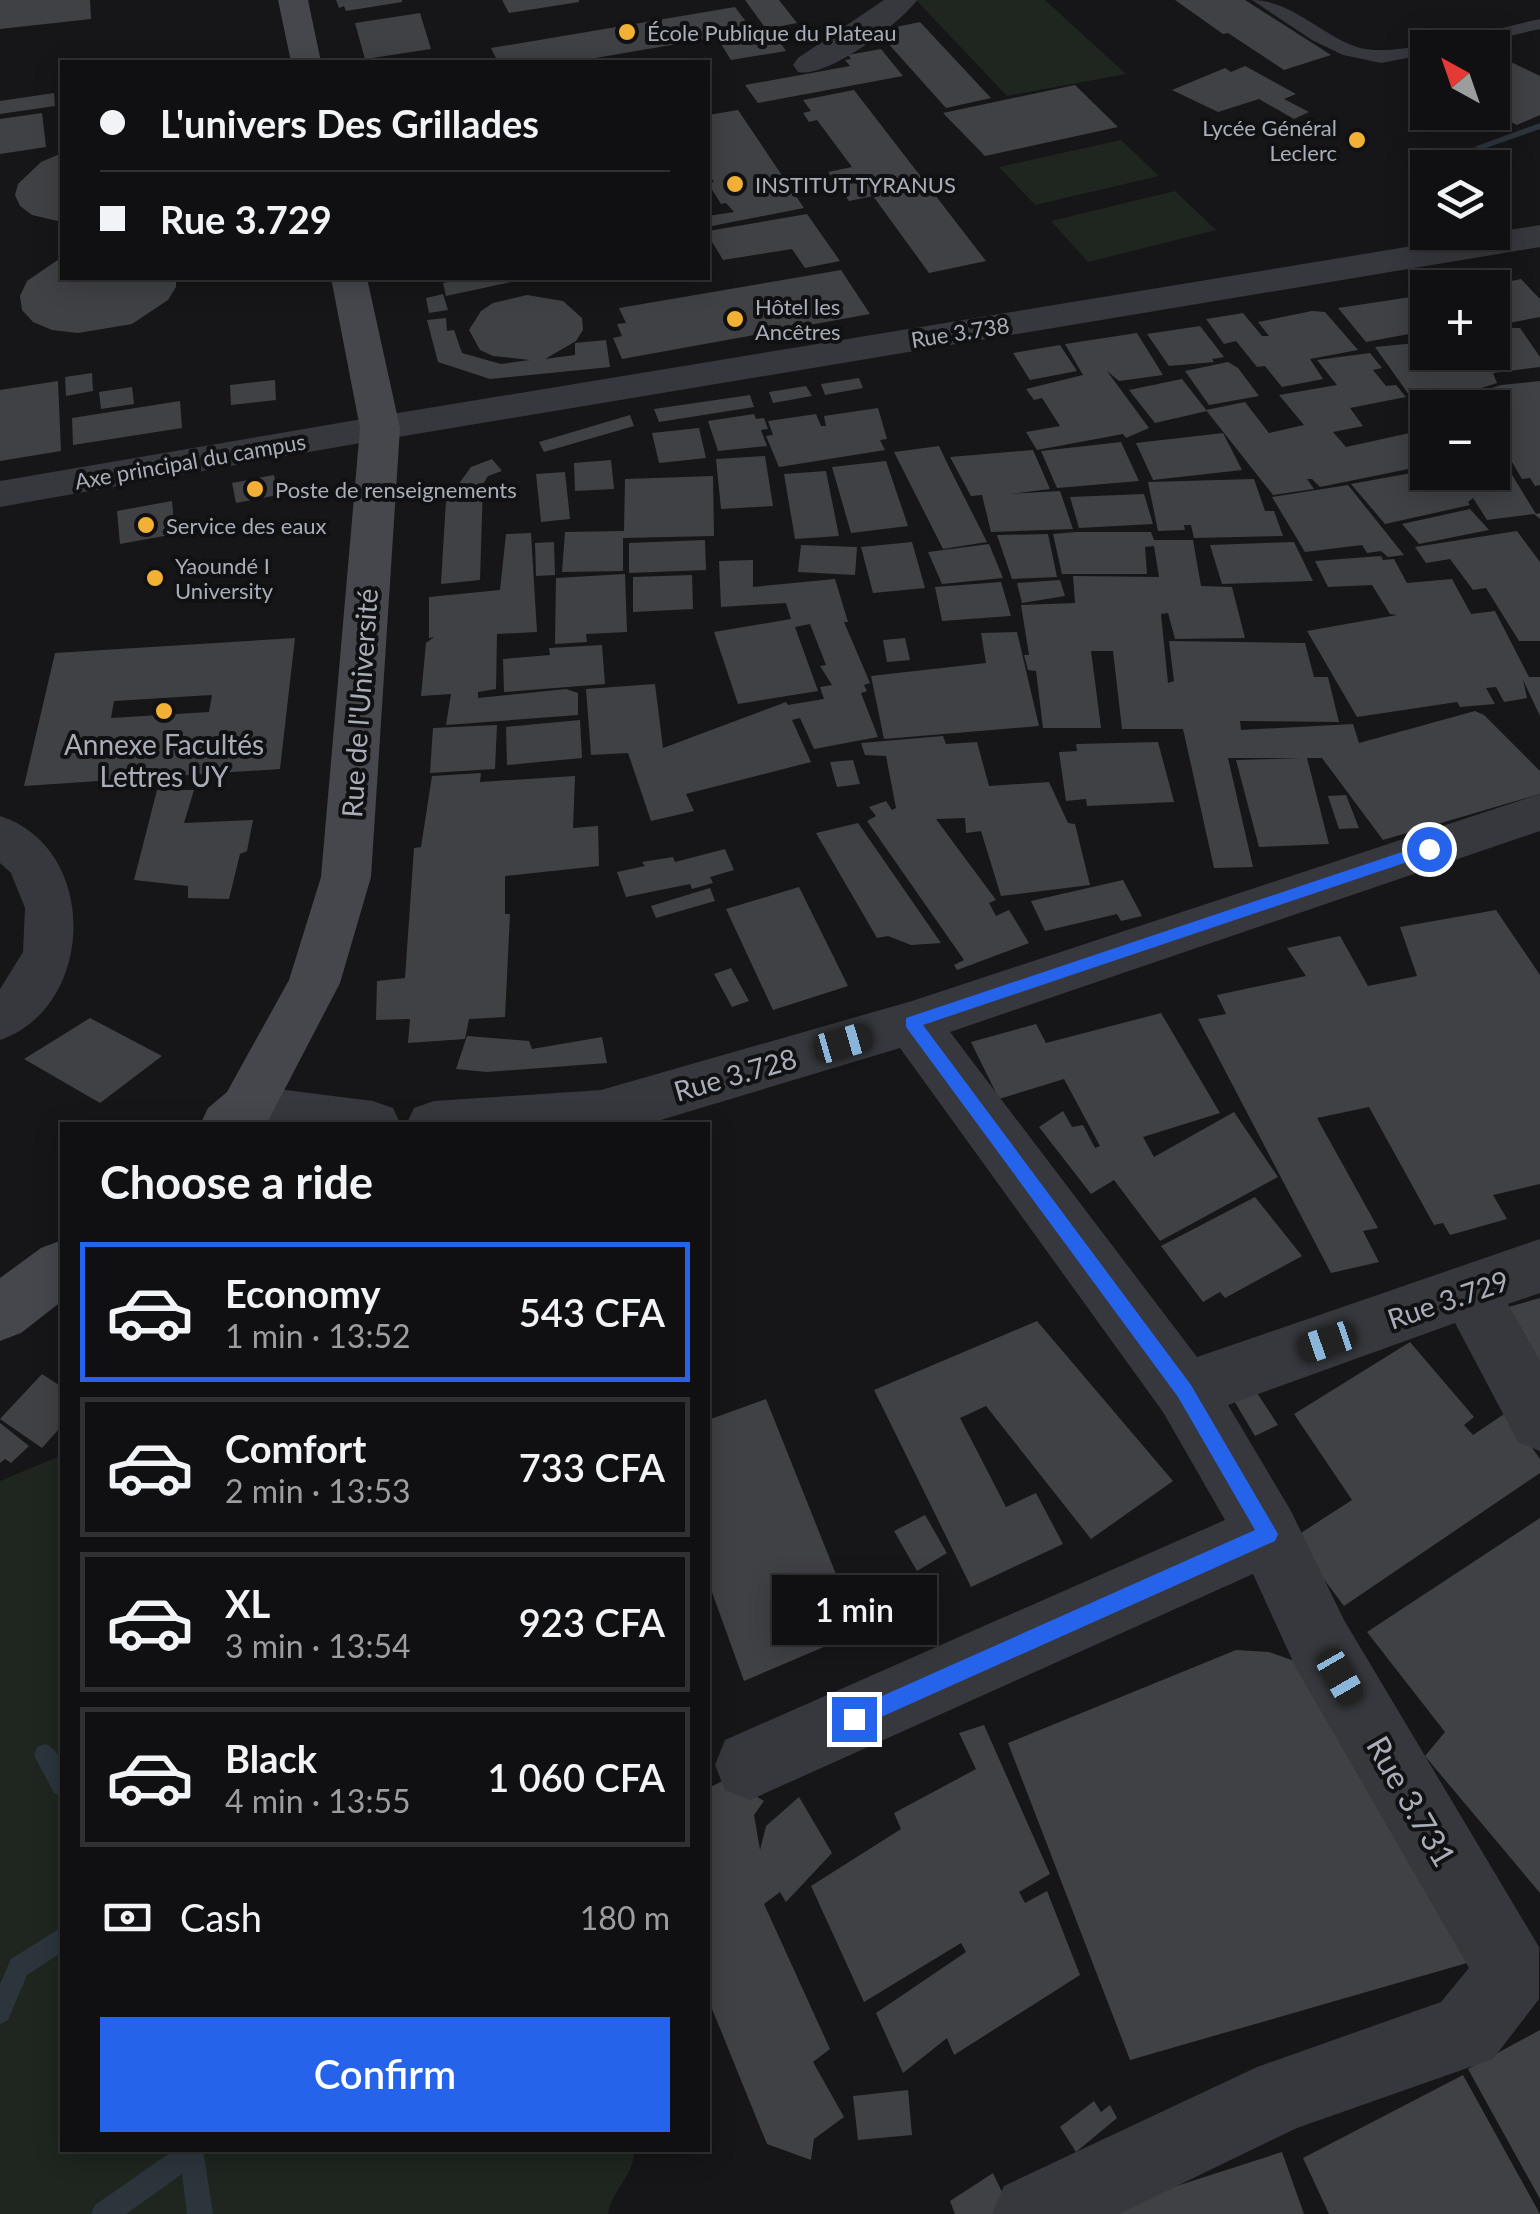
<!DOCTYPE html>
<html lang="en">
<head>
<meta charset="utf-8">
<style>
  body { margin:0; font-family:Lato,sans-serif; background:#1e1e20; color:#f1f3f6; height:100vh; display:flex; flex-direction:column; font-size:38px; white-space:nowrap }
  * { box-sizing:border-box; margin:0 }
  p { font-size:32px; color:#9c9d9f }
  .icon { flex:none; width:55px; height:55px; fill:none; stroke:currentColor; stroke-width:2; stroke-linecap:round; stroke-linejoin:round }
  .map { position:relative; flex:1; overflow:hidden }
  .drawer { position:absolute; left:60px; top:1122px; width:650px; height:1030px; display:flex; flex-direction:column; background:#101012; border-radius:0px; box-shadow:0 5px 25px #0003,0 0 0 2px #303032 }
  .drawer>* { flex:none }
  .hud { position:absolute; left:60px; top:60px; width:650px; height:220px; border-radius:0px; box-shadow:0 5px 25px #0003,0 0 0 2px #303032; display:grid; align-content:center; height:220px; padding:0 40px; background:#101012 }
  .needle { width:65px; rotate:320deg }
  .buttons { position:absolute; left:1410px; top:30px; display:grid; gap:20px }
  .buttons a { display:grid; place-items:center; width:100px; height:100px; border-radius:0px; background:#101012; box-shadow:0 5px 25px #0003,0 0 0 2px #303032; font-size:50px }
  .end { position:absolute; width:45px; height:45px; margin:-22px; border:12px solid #2563eb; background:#fff; box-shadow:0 0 0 5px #fff }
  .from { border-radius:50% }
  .bubble { position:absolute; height:70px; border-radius:0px; background:#101012; box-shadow:0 5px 25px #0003,0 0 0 2px #303032; font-size:32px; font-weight:600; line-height:70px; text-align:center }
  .car { position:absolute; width:30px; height:60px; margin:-30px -15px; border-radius:12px; box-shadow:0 0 8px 2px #0007; background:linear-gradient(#222 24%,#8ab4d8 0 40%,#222 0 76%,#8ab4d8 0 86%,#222 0) }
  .hud b { display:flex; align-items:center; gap:35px; height:95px; font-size:38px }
  .hud b+b { border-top:2px solid #303032 }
  .hud i { width:25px; height:25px; background:#f1f3f6 }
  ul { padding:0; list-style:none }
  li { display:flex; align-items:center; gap:30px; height:140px; margin:0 20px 15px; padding:0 20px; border:5px solid #303032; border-radius:0px }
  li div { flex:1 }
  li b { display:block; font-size:38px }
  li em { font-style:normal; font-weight:600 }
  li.current { border-color:#2563eb }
  li>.icon { width:90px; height:90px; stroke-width:1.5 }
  h2 { padding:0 40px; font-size:45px; line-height:120px }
  .pay { display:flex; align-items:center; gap:25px; height:110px; padding:0 40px; font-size:38px }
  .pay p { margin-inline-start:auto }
  .cta { display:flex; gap:20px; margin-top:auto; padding:20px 40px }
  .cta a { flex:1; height:115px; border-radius:0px; background:#2563eb; color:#fff; font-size:40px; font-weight:600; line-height:115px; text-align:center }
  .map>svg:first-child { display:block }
  .green { fill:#1e261f }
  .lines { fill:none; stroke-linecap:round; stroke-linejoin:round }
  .stream { fill:#2c353c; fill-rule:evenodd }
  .building { fill:#404145; fill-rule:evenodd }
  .service { fill:#37383d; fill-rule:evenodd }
  .minor { fill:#37383d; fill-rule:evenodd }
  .tertiary { fill:#37383d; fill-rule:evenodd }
  .secondary { fill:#45474d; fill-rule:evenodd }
  .route { fill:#2563eb }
  .poi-dot { fill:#f2b134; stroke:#111113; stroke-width:4 }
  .labels { text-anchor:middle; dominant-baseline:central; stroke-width:8; stroke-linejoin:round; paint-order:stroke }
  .far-poi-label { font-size:22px; fill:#a8adb8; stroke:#111113; text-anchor:start }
  .far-street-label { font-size:22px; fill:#a8adb8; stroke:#111113 }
  .street-label { font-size:28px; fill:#a8adb8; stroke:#111113 }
  .poi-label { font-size:28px; fill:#a8adb8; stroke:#111113 }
  .near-street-label { font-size:32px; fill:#a8adb8; stroke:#111113 }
</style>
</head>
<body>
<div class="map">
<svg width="1540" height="2214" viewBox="0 0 1540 2214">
  <rect width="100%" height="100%" fill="#161618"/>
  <path class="green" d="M916 0H1045L1126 74 1007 96Z
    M1121 140 1159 176 1035 205 999 167Z
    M1175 191 1216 230 1088 262 1051 221Z
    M62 1455V2150H634C635 2174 612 2190 608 2214H0V1481Z"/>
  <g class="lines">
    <path class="stream" d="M1540 123V129L1483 149 1474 147Z
      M45 1744C66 1753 63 1777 62 1796L54 1793 34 1755 37 1747Z
      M62 1927V1952L27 1975 8 2020 0 2024V1984L11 1959Z
      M174 2150H203L213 2214H187L182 2174 126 2214H91L95 2205Z"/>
  </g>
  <path class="building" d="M0 0H90L91 19 0 29Z
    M336 0H402V2L346 11 344 6 339 8Z
    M502 0H579V2L509 13Z
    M745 0H779L797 23 766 29Z
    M1175 0H1245L1331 55 1284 70 1228 33 1223 34Z
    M735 7 753 31 572 62H498L491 48Z
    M420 13 431 49 365 59 355 23Z
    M920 22 991 98 946 108 877 31Z
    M775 35 786 51 731 60 721 44Z
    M881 49 903 76 758 103 745 85 850 66 845 60 851 59 848 55Z
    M1513 63 1540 76V115L1517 125 1492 112V71Z
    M1245 66 1296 94 1284 99 1309 112 1294 119 1259 99 1218 112 1172 90 1225 68 1231 72Z
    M1075 85 1118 127 985 156 943 113Z
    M854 90 986 261 929 273 873 196 849 201 828 172 852 167 817 120 809 122 803 113 811 111 803 100Z
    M54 93 55 106 0 114V101Z
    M738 110 804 208 712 226 708 216 734 212 726 203 721 204 708 183 714 182 708 173V115Z
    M42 113 46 147 0 154V119Z
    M62 153V222L32 215 20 206 15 195 18 184 41 162Z
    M807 214 840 261 805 268 792 249 723 260 708 235V231Z
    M62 257V278H176V287L168 300 132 324 78 333 52 330 33 322 22 310 20 296 27 281Z
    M841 270 870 314 622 359 613 338 622 336 617 324 626 323 619 308Z
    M466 278H525V279L446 296 443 283Z
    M1521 279 1540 299V317L1492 326V285Z
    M443 294 448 310 429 313 426 298Z
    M527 295 563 301 582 318 583 330 576 341 545 359 575 355V343L606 340 610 367 490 379 438 362 427 320 446 318 447 331 454 330 462 353 501 364 530 360 493 356 480 350 469 330 481 311 493 303Z
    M1411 297 1428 312V352H1492V328H1520L1540 357V367L1493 373 1497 383 1469 392 1412 399 1375 347 1416 343 1409 334 1366 342 1338 308Z
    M1312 311 1325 312 1358 350 1310 359 1323 379 1282 387 1265 366 1257 367 1236 341 1224 344 1206 319 1243 313 1262 336H1269L1258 322Z
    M1200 326 1224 357 1212 359 1214 362 1169 366 1147 334Z
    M1137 333 1163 375 1119 381 1107 371 1149 428 1126 438 1123 434 1037 450 1026 432 1060 426 1042 398 1034 400 1026 389 1083 375 1065 344Z
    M1060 345 1077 371 1030 380 1013 353Z
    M1370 353 1382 368 1373 370 1386 386 1396 385 1406 397 1350 408 1363 426 1333 432 1346 447 1428 429V465L1320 487 1312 479H1307L1314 489 1273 495 1206 410 1245 402 1269 433 1304 425 1279 395 1337 385 1317 360Z
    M1228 362 1238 368 1259 396 1209 405 1185 371Z
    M92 373 93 391 66 396 65 377Z
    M859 378 863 388 825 395 821 384Z
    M1182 379 1207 411 1155 423 1129 390Z
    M275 380 276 400 231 405 230 385Z
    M58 381 61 451 0 461V390Z
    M1540 381V485L1535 486 1530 478 1522 479 1499 440 1492 441V408H1481L1479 397 1467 396 1501 385Z
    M806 386 812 396 773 403 769 392Z
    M132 387 134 404 101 409 99 392Z
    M750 395 754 407 659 422 654 409Z
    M180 401 182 428 73 445 72 418Z
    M878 408 887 439 880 440 885 450 779 467 766 436 773 435 768 421 816 414 821 426H826L824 416Z
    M754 414 756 419 764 418 768 429 761 430 767 446 718 451 708 421Z
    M630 415 634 426 544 452 539 442Z
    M699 428 706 458 659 463 652 433Z
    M1223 433 1242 470 1153 480 1136 443Z
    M1121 442 1139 481 1057 488 1041 451Z
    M939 446 951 471 987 542 943 549 894 452Z
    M1033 450 1050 489 1009 494 1060 491 1073 529 991 532 982 495 971 496 950 457Z
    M765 456 773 506 721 509 716 459Z
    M492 459 502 471 488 476 483 484 480 580 441 584 446 500 457 499 458 485 471 467Z
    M611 460 614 489 575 491 574 463Z
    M886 461 908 526 851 533 832 467Z
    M1506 465 1536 514 1540 513V519L1534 514 1487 520 1473 498 1468 502 1470 505 1385 524 1351 484 1428 470 1445 472 1459 491 1468 489 1455 472H1492V466Z
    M826 471 839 536 795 539 784 474Z
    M565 472 570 519 541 522 536 474Z
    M274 475 278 495 236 503 232 483Z
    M713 476 714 536 623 538V571L562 572 565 532 624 531 625 479Z
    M1254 479 1265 511H1274L1283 536 1194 538 1191 525H1184L1185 530 1158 531 1148 482Z
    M1348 485 1404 555 1388 557 1381 551 1367 553 1362 545 1305 552 1272 497Z
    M1144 494 1153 524 1079 528 1070 497Z
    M172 501 175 534 120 544 117 511Z
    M1470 509 1489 530 1419 544 1402 524Z
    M1517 531 1540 562V641H1519L1486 588 1473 590 1450 559 1426 563 1415 547Z
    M1076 532H1151L1154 540H1193L1201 586 1232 587 1245 638 1175 639 1168 613 1161 614 1168 683 1174 681 1169 641 1305 643 1314 677H1328L1339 722 1240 721 1241 730 1353 724 1359 743 1475 711 1484 715 1540 771V794L1383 840 1322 758H1307L1329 844 1259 847 1236 760 1302 758H1228L1253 867 1214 868 1183 729H1122L1113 651H1091L1101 728H1043L1036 671 1028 670 1024 655H1029L1021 605 1075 603 1073 576 1159 577 1154 546 1145 547 1147 574H1062L1053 534Z
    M531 533 537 632 497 634 496 689 478 692V698L566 689 578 693V715L446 725 451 694 421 696 426 643 434 637 429 638V597L500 590 506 534Z
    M1048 534 1057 577 1012 579 997 535Z
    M705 540 706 570 629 573V543Z
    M554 542 555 575 536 576 535 543Z
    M912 542 925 588 873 593 861 547Z
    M1294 542 1313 581 1222 584 1210 545Z
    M989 544 1003 578 942 584 928 552Z
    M801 545 857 547 855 575 798 572Z
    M1381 556 1383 560 1394 559 1407 583 1452 579 1471 614 1495 611 1529 677H1540V716L1523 680 1527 698 1504 702 1496 687 1486 688 1495 704 1460 707 1457 702 1357 717 1307 631 1397 615 1390 614 1372 585 1328 587 1315 561Z
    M753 560V587L835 579 848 622H844L870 683 864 685 867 691 861 693 878 737 814 749 800 718 792 720 811 762 686 794 694 811 651 821 628 753 591 755 586 689 655 684 663 748 786 702 788 705 824 699 820 687 832 685 820 666 826 665 810 624 795 627 818 691 738 704 714 632 791 619 786 603 721 607 719 561Z
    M625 574 627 632 586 634 587 642 555 644 556 578Z
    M692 575 693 609 633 612V577Z
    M1060 580 1065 596 1022 603 1017 583Z
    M1001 582 1011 616 942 621 935 587Z
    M1017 632 1039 726 884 739 871 676 986 663 981 633Z
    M295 638 280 769 24 786 55 653ZM212 695 209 712 111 718 114 701Z
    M905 638 910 660 887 662 883 640Z
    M602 645 605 684 504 692 503 659 550 655 549 648Z
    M580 720 582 758 507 765 506 727Z
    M497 725 495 769 430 773 433 728Z
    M943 736 946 744 977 742 989 786 1049 782 1068 823 1075 824 1090 885 1001 896 981 831 966 833 965 818 936 819 996 900 989 903 996 916 1009 910 1029 943 957 970 954 965 964 960 867 821 876 816 869 807 886 801 892 810 896 808 886 756 865 755 861 743Z
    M1158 742 1174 802 1087 806 1086 799 1066 801 1059 752 1077 751 1076 744Z
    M853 760 860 784 837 787 830 762Z
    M481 773 480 782 575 776 573 828 598 826 599 866 505 876V914H510L505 1017 469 1019 465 1039 408 1043 410 1019 376 1020 377 981 405 978 414 848 421 847 432 776Z
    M157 790H194L184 823 253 820 247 851 240 854 229 899 188 898V886L134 880Z
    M1346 795 1359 828 1339 829 1328 796Z
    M858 823 941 943 911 945 888 936 877 938 816 833Z
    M725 849 734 870 710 877 713 883 692 889 690 884 626 897 617 872 645 866 642 862 673 857 675 862Z
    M1123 880 1142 916 1121 921 1117 914 1045 931 1031 901Z
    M799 887 848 986 773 1010 726 909Z
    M710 888 715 901 656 918 651 906Z
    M1496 910 1540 975V1184L1493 1195 1507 1219 1450 1235 1443 1223 1434 1225 1369 1107 1317 1118 1378 1228 1363 1231 1379 1262 1331 1273 1198 1019 1226 1014 1217 995 1306 976 1287 948 1340 936 1368 986 1417 976 1400 927Z
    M731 968 749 1001 732 1007 714 974Z
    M1161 1013 1220 1113 1143 1137 1154 1157 1234 1112 1278 1177 1160 1241 1114 1180 1091 1194 1039 1127 1063 1111 1072 1127 1083 1125 1095 1148 1100 1146 1064 1079 999 1099 971 1042 1036 1024 1046 1043Z
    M90 1018 162 1056 100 1103 24 1059Z
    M467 1036 529 1041 532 1049 602 1037 607 1063 487 1072 456 1069Z
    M1255 1197 1302 1256 1225 1298 1220 1292 1203 1302 1161 1246Z
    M1540 1298V1390L1498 1310Z
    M1037 1321 1173 1481 1091 1539 986 1406 960 1418 1006 1507 1036 1493 1063 1544 971 1587 874 1390Z
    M1410 1342 1474 1417 1464 1425 1473 1435 1507 1412 1540 1459V1473L1344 1606 1293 1538 1352 1500 1294 1414Z
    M42 1374 62 1387V1431L58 1430 42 1448 0 1419Z
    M1255 1390 1278 1425 1255 1436 1233 1399Z
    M766 1399 859 1632 744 1681 708 1581V1420Z
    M0 1423 29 1446 11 1463 5 1459 0 1463Z
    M925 1515 947 1553 917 1571 894 1531Z
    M1540 1518V1893L1425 1756 1445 1732 1367 1632Z
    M1236 1650 1269 1652 1339 1677 1474 1961 1130 2060 1008 1743Z
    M984 1725 1050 1874 1019 1892 1025 1903 1047 1891 1080 1975 954 2055 947 2038 903 2073 876 2013 966 1952 961 1943 864 2002 811 1886 901 1829 894 1813 976 1769 959 1733Z
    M727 1779 764 1801 754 1815 760 1850 766 1826 799 1797 832 1853 786 1902 780 1892 764 1904 830 2049 813 2062 844 2117 814 2139 811 2160 767 2144 708 1999V1788Z
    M1540 2030V2199L1468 2069Z
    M1463 2075 1540 2214H1329L1303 2158Z
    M908 2090 912 2135 858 2140 853 2096Z
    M1094 2101 1101 2112 1110 2105 1117 2118 1076 2152 1060 2127Z
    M1282 2152 1304 2214H1093V2213Z
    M993 2173 1010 2209 1003 2214H955L950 2201Z"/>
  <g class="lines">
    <path class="service" d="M1252 0C1291 0 1320 34 1357 47 1394 60 1497 28 1540 19V29L1456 48H1428V54L1381 63 1343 55 1312 40Z"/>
    <path class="minor" d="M884 0H917C900 24 826 79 798 72L793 65 798 58Z
      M1540 225V247L380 440 366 437 360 428 366 419 380 416Z
      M1540 794V831L950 1032 1197 1357 1540 1239V1293L1508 1304 1540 1361V1451L1518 1442 1455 1323 1228 1405 1291 1511 1344 1620 1539 1947V1999L1493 2059 1297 2128 1119 2214H992L1004 2186 1257 2067 1441 2002 1469 1968 1296 1668 1253 1574 750 1800 725 1790 715 1765 725 1740 1225 1520 1163 1412 900 1048 644 1125H406L414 1108 434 1101 601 1090 912 1001Z
      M246 1085 373 1101 393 1108 401 1125H226L218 1109 227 1092Z"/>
    <path class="tertiary" d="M380 416 394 419 400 428 394 437 0 507V481Z
      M0 816C100 848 96 1007 0 1040V989L23 952 25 908 11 873 0 863Z"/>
    <path class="secondary" d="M278 0H308L321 62H291Z
      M331 278H367L400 428 371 877 340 983 266 1125H200L208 1108 227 1092 289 980 321 877 360 428Z
      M62 1240V1301L21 1333 0 1341V1278L41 1248Z"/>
  </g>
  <path class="route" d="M1429 843 1437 849 1434 853 923 1025 1191 1385 1278 1534 1275 1541 861 1726H846V1712L1255 1530 1178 1397 906 1027V1018Z"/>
  <g class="poi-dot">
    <circle cx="627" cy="32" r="10"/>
    <circle cx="1357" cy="140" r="10"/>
    <circle cx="735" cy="184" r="10"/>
    <circle cx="735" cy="319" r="10"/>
    <circle cx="255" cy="489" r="10"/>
    <circle cx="146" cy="525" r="10"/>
    <circle cx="155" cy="578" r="10"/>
    <circle cx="164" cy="711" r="10"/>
  </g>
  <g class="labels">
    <g class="far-poi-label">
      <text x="647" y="32">École Publique du Plateau</text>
      <text x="1337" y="127" text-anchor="end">Lycée Général<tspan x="1337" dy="25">Leclerc</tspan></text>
      <text x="755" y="184">INSTITUT TYRANUS</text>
      <text x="755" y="306">Hôtel les<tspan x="755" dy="25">Ancêtres</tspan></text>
      <text x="275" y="489">Poste de renseignements</text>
      <text x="166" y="525">Service des eaux</text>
      <text x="175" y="565">Yaoundé I<tspan x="175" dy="25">University</tspan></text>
    </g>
    <g class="far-street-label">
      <text transform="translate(960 332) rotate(-9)">Rue 3.738</text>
      <text transform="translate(190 461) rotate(-10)">Axe principal du campus</text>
    </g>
    <g class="street-label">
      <text transform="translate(359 703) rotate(-86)">Rue de l'Université</text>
      <text transform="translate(735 1074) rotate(-16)">Rue 3.728</text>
      <text transform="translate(1448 1299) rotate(-19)">Rue 3.729</text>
    </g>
    <g class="poi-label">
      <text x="164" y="744">Annexe Facultés<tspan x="164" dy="32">Lettres UY</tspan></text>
    </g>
    <g class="near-street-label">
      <text transform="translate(1412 1801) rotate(60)">Rue 3.731</text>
    </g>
  </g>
</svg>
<div class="buttons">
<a><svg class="needle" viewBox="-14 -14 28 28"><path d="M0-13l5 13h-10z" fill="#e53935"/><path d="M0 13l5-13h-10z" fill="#9c9d9f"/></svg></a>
<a><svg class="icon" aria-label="layers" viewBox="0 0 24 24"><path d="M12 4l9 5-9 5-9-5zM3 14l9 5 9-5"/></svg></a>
<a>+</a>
<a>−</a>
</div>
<i class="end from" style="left:1429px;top:849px"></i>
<i class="end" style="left:854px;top:1719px"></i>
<div class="bubble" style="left:772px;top:1575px;width:165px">1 min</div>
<i class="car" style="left:843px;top:1043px;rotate:74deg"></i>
<i class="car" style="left:1327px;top:1342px;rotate:251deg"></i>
<i class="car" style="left:1340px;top:1677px;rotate:150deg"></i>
<div class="hud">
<b><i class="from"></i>L'univers Des Grillades</b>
<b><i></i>Rue 3.729</b>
</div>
<section class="drawer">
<h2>Choose a ride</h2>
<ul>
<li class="current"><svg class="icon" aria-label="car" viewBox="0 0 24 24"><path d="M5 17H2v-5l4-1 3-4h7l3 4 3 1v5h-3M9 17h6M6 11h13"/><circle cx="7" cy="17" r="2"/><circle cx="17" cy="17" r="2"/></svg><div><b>Economy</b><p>1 min · 13:52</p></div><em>543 CFA</em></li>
<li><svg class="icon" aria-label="car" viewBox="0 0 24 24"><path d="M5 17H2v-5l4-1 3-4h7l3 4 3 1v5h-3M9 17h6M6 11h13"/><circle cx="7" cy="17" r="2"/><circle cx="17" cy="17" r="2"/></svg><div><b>Comfort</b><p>2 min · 13:53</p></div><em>733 CFA</em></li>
<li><svg class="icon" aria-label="car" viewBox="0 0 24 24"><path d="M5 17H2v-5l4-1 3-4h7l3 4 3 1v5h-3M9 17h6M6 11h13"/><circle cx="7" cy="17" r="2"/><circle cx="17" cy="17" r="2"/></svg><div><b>XL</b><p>3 min · 13:54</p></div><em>923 CFA</em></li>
<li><svg class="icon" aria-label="car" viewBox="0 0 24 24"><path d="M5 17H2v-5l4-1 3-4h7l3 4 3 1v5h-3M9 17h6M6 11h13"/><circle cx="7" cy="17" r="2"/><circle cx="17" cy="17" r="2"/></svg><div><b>Black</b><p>4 min · 13:55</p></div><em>1 060 CFA</em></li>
</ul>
<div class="pay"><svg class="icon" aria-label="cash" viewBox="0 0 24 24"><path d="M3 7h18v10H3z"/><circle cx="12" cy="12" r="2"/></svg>Cash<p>180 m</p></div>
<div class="cta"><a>Confirm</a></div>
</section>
</div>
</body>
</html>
